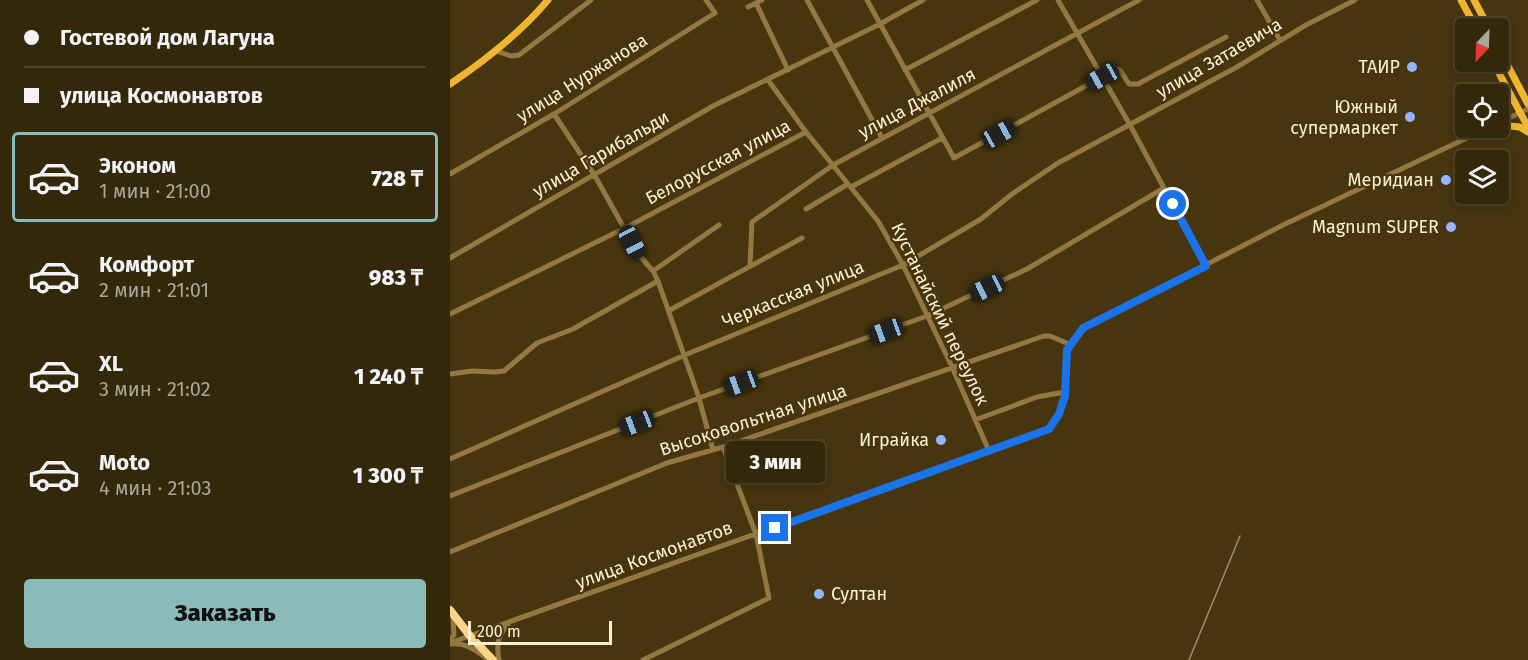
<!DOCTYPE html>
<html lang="ru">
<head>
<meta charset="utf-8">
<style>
  body { margin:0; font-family:"Fira Sans",sans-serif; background:#3f3418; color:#f1f3f6; height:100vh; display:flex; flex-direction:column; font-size:22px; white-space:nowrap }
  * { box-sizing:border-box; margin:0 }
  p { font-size:20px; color:#a9a69c }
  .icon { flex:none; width:33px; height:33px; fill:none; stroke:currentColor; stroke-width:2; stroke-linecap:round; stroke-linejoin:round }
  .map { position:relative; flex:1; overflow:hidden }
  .sheet { display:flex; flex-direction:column; background:#34280a; width:450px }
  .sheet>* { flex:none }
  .banner { display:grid; align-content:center; height:132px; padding:0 24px; background:#34280a }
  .needle { width:39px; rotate:203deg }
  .buttons { position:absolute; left:1005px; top:18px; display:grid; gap:12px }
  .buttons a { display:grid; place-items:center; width:54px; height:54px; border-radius:6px; background:#34280a; box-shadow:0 3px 9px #0003,0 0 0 2px #4e442b; font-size:30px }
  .scale { position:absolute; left:18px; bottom:15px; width:144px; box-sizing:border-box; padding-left:6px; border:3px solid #feefd4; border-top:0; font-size:16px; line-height:21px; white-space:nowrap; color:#feefd4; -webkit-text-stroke:4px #46350e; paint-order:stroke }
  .end { position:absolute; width:27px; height:27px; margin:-14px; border:8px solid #1a73e8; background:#fff; box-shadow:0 0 0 3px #fff }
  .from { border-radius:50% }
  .bubble { position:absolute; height:42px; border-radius:6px; background:#34280a; box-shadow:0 3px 9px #0003,0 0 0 2px #4e442b; font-size:20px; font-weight:800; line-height:42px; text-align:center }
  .car { position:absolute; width:18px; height:36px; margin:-18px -9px; border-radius:8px; box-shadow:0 0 4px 2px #0007; background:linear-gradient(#222 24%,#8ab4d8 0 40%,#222 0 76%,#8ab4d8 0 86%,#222 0) }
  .banner b { display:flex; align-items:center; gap:21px; height:57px; font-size:22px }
  .banner b+b { border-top:2px solid #4e442b }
  .banner i { width:15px; height:15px; background:#f1f3f6 }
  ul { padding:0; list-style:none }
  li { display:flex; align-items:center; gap:18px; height:90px; margin:0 12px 9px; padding:0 12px; border:3px solid transparent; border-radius:6px }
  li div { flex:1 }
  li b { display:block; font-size:22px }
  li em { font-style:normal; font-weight:800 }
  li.active { border-color:#8bbbb9 }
  li>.icon { width:54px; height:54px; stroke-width:1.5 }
  .button { display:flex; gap:12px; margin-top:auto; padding:12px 24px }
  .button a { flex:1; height:69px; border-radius:6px; background:#8bbbb9; color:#111; font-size:24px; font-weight:800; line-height:69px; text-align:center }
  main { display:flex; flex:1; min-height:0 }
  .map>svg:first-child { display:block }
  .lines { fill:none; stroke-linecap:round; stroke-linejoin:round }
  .minor { stroke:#947841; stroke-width:5 }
  .major { stroke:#f0b630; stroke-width:7 }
  .highway { stroke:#fed586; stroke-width:8 }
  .rail { stroke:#9e8e6d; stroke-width:1.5 }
  .route { stroke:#1a73e8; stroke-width:8 }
  .poi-dot { fill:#93b7fd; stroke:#46350e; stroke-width:2 }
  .labels { text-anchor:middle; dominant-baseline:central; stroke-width:4.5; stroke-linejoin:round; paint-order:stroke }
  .street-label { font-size:18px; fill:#feefd4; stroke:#46350e }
  .poi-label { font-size:18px; fill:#feefd4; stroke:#46350e; text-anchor:end }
</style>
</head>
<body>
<main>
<section class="sheet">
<div class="banner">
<b><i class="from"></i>Гостевой дом Лагуна</b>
<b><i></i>улица Космонавтов</b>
</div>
<ul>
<li class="active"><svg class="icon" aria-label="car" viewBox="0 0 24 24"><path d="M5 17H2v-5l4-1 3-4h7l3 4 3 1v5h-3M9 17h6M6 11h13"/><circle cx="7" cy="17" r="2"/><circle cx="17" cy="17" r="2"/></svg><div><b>Эконом</b><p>1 мин · 21:00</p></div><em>728 ₸</em></li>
<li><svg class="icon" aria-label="car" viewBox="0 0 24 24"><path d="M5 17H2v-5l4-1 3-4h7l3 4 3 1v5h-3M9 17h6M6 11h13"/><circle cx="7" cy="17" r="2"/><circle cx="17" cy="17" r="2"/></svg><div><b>Комфорт</b><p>2 мин · 21:01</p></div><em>983 ₸</em></li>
<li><svg class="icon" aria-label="car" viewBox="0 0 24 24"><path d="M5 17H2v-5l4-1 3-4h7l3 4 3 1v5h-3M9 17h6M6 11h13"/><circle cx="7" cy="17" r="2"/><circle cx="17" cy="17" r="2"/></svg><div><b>XL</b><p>3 мин · 21:02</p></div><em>1 240 ₸</em></li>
<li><svg class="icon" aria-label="car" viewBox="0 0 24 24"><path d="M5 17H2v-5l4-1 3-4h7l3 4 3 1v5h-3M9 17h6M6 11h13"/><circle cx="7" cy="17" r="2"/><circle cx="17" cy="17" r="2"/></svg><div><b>Moto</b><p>4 мин · 21:03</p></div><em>1 300 ₸</em></li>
</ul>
<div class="button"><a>Заказать</a></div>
</section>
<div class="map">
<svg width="1078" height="660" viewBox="0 0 1078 660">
  <rect width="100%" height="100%" fill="#46350e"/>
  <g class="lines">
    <path class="minor" d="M357 0 432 138
      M417 0 504 158 652 77 665 68 670 70 679 84H688L776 37
      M608 0 680 125 756 266
      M807 0 830 40
      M306 3 338 70
      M298 7 312 0
      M46 51 61 56 69 55 141 0
      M455 70 587 0
      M318 80 356 132 428 221 453 265 503 369 539 451
      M104 114 145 176 189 255 203 271 208 281 249 398 263 450
      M1048 123 1078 109
      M0 174 104 114 265 13 256 0
      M401 187 492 138
      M356 209 398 184
      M0 258 263 106 430 24 473 0
      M300 265 302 222 383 165 689 0
      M203 271 269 225
      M220 310 352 238
      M0 314 175 228 356 132
      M0 374 22 371 45 372 54 371 87 343 123 329 208 281
      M525 420 587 397 615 392
      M0 459 235 355 453 265 531 219 562 194 608 163 787 67 856 25 905 0
      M0 496 249 398 477 316 577 269 714 188
      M0 552 217 463 273 447 594 336H600L619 344
      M0 639 4 635 3 616
      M0 643 599 429 609 414 615 396 617 350 633 328 835 224 1038 128
      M2 644C16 642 28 652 39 660
      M49 660C46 644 48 636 58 624
      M193 660 319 598 306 534 273 447"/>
    <path class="major" d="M1011 0 1026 28
      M1024 0 1039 28
      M1048 47 1078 104
      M1043 62 1078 127
      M0 84C36 60 70 33 98 0
      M1048 118 1055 108V85
      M1048 125 1070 127 1078 132"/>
    <path class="highway" d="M0 610 20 636 43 660"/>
    <path class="rail" d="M739 660 790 536"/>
  </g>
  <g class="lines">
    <path class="route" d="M325 528 599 429 609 414 615 396 617 350 633 328 756 266 723 204"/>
  </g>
  <g class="poi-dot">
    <circle cx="962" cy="67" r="6"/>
    <circle cx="960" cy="117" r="6"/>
    <circle cx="996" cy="180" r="6"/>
    <circle cx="1001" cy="227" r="6"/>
    <circle cx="491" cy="440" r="6"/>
    <circle cx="369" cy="594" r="6"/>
  </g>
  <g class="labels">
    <g class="street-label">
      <text transform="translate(769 58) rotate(-30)">улица Затаевича</text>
      <text transform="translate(132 78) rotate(-32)">улица Нуржанова</text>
      <text transform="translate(467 103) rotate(-28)">улица Джалиля</text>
      <text transform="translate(151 154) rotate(-30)">улица Гарибальди</text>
      <text transform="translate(268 162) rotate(-28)">Белорусская улица</text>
      <text transform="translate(343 294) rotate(-22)">Черкасская улица</text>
      <text transform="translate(490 314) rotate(64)">Кустанайский переулок</text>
      <text transform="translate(303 420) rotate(-18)">Высоковольтная улица</text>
      <text transform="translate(204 555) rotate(-20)">улица Космонавтов</text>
    </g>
    <g class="poi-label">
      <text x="950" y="67">ТАИР</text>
      <text x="948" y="107">Южный<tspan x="948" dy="21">супермаркет</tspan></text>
      <text x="984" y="180">Меридиан</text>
      <text x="989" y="227">Magnum SUPER</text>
      <text x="479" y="440">Играйка</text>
      <text x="381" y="594" text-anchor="start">Султан</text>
    </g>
  </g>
</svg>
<div class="buttons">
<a><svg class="needle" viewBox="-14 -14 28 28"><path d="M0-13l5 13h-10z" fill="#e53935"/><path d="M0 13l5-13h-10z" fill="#a9a69c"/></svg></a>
<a><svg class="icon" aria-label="locate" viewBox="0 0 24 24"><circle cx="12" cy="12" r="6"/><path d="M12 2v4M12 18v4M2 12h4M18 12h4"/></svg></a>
<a><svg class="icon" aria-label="layers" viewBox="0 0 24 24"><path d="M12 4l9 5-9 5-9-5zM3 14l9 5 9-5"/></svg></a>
</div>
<div class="scale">200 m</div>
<i class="end from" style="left:723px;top:204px"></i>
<i class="end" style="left:325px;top:528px"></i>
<div class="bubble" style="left:276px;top:441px;width:99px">3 мин</div>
<i class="car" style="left:652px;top:77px;rotate:241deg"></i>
<i class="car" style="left:549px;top:134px;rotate:61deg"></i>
<i class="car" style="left:182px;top:242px;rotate:152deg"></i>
<i class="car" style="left:537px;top:288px;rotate:245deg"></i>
<i class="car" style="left:436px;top:331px;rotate:250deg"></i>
<i class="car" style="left:291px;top:383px;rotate:250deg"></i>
<i class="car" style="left:187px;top:423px;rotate:249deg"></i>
</div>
</main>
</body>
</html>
